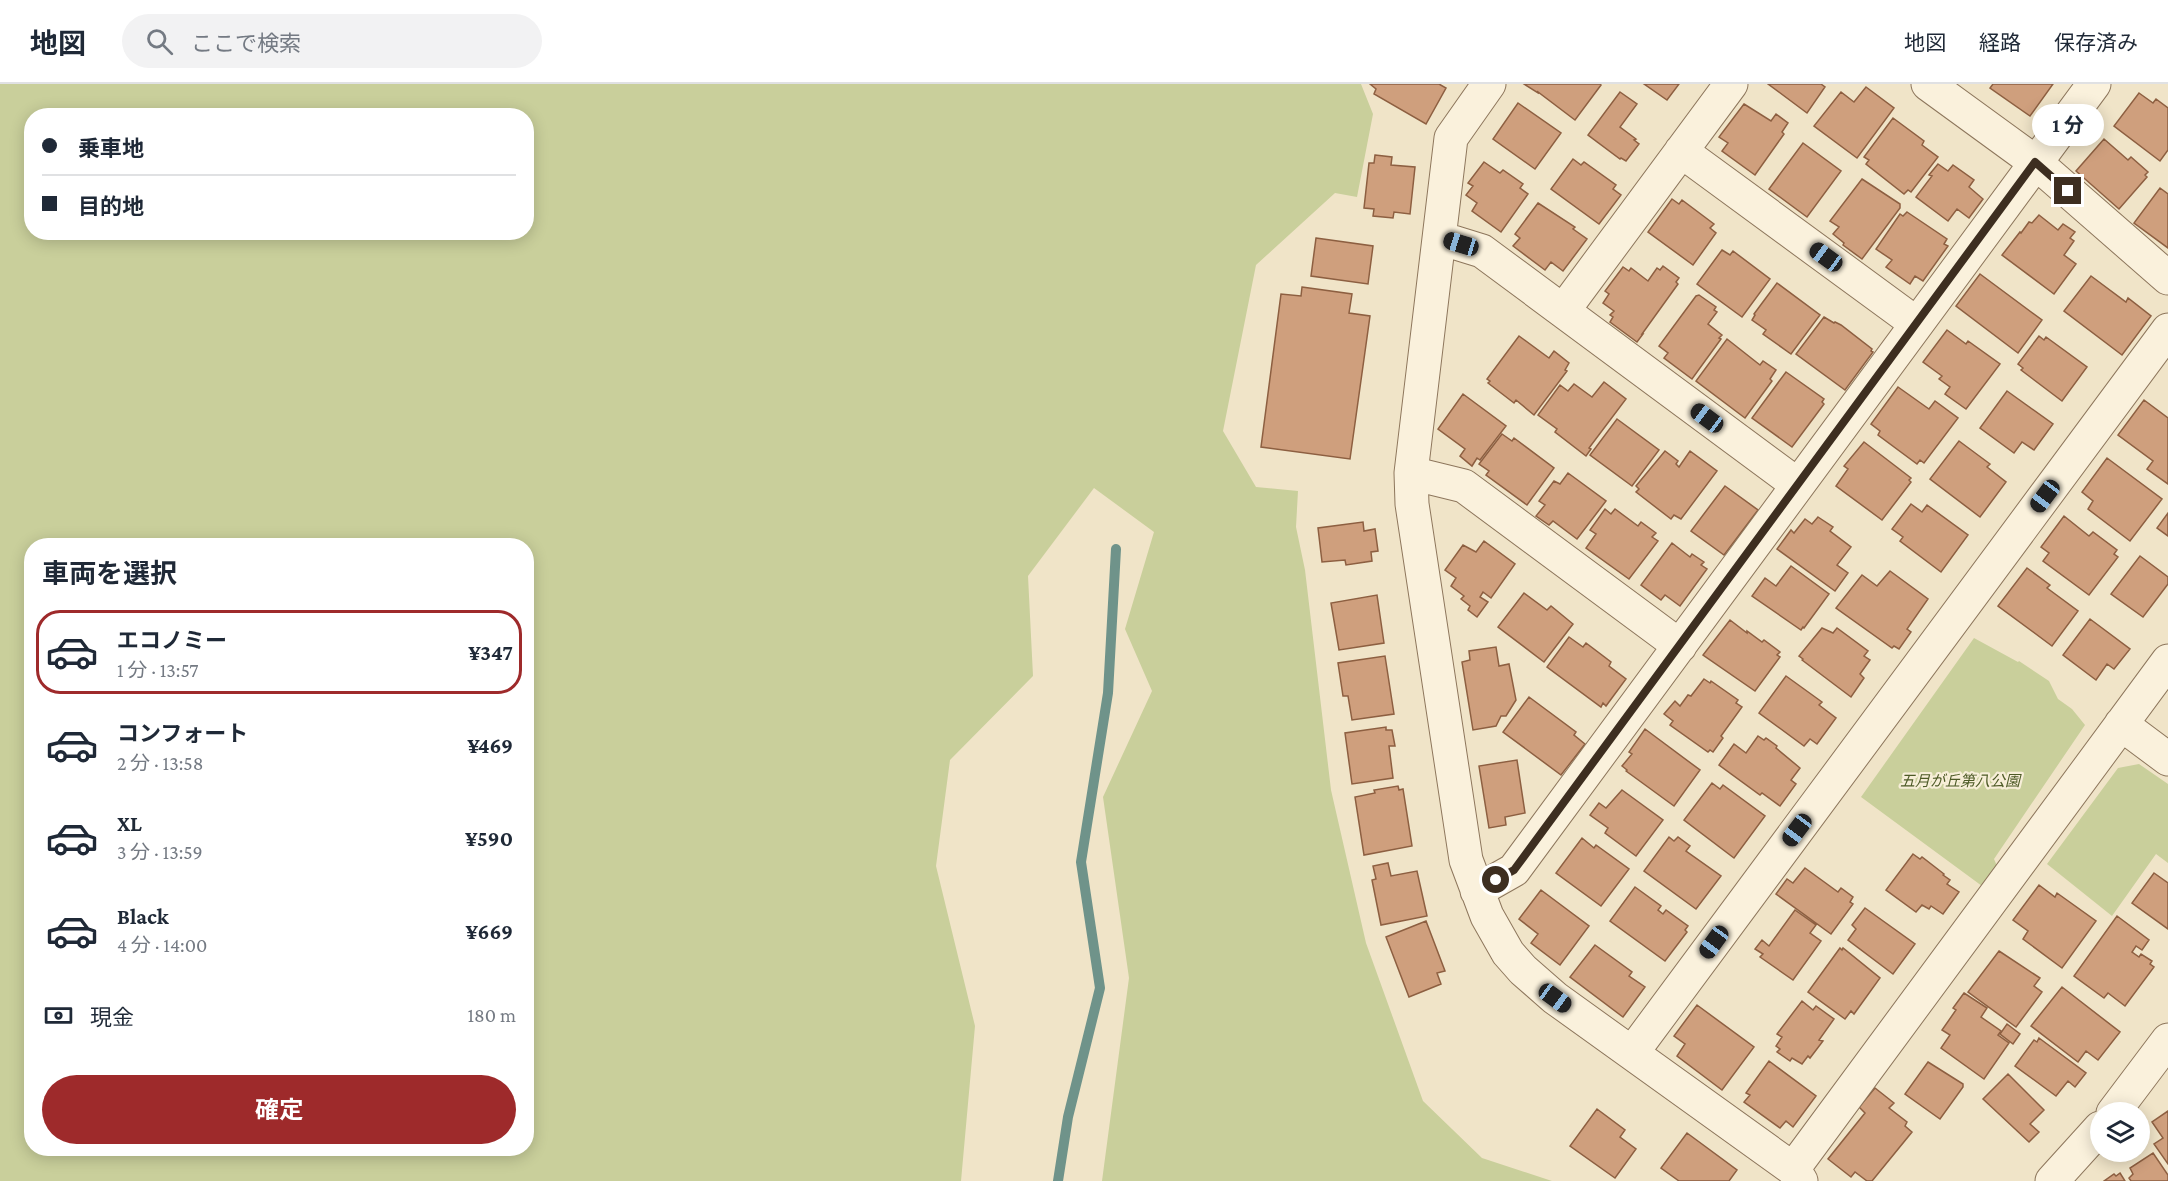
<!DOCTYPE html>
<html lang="ja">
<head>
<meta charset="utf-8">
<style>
  body { margin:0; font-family:"Crimson Pro","Noto Sans JP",serif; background:#f2f2f3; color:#1f2937; height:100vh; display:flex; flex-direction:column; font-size:22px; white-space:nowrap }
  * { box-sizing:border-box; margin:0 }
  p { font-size:20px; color:#747a83 }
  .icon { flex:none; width:33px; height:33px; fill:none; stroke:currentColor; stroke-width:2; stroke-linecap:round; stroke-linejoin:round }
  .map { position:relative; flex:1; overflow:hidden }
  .side { position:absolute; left:24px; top:454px; width:510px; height:618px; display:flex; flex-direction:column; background:#fff; border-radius:24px; box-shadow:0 3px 15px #0003 }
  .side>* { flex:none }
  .hud { position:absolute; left:24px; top:24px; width:510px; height:132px; border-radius:24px; box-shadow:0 3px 15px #0003; display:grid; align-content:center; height:132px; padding:0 18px; background:#fff }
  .buttons { position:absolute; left:2090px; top:1018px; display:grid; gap:12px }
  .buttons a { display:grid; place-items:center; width:60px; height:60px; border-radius:50%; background:#fff; box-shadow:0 3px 15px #0003; font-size:30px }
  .end { position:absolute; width:27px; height:27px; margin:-14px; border:8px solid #3d2e20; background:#fff; box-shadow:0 0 0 3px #fff }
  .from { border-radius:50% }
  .bubble { position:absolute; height:42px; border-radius:21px; background:#fff; box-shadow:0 3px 15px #0003; font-size:20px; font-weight:700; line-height:42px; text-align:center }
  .car { position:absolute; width:18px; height:36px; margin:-18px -9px; border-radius:8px; box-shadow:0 0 4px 2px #0007; background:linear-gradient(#222 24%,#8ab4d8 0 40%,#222 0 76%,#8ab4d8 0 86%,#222 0) }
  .hud b { display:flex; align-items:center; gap:21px; height:57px; font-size:22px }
  .hud b+b { border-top:2px solid #e0e1e3 }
  .hud i { width:15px; height:15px; background:#1f2937 }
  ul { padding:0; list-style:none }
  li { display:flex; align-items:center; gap:18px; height:84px; margin:0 12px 9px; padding:0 6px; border:3px solid transparent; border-radius:24px }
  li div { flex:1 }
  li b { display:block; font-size:22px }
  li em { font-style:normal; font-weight:700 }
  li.selected { border-color:#9e2a2b }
  li>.icon { width:54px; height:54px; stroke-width:1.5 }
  h2 { padding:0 18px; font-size:27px; line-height:72px }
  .pay { display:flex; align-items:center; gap:15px; height:66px; padding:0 18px; font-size:22px }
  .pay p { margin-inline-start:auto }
  .button { display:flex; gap:12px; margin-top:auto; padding:12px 18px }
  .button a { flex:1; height:69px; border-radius:36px; background:#9e2a2b; color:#fff; font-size:24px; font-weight:700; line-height:69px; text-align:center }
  header { display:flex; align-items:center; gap:36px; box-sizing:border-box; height:84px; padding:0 30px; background:#fff; border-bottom:2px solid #e0e1e3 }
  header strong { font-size:28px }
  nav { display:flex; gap:33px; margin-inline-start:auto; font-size:21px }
  .search { width:420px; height:54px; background:#f2f2f3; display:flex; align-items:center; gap:15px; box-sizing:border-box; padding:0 21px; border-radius:33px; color:#747a83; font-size:22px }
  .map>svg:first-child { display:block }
  .green { fill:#c9cf9b; fill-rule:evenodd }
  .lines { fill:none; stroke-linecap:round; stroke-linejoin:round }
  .stream { stroke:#6f938a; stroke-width:10 }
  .building { fill:#cf9f7d; stroke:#8d5f41; stroke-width:1.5 }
  .minor-casing { stroke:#8d765c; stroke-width:35 }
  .tertiary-casing { stroke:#8d765c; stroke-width:35 }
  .minor { stroke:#faf1dc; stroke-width:33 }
  .tertiary { stroke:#faf1dc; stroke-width:33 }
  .route { stroke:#3d2e20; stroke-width:8 }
  .labels { text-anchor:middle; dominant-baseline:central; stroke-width:4.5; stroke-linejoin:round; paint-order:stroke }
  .park-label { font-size:15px; font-style:italic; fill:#4d5a26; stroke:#f7eed8 }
</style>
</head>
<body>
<header>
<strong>地図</strong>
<div class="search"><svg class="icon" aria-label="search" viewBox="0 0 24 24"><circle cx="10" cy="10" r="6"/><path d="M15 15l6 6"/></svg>ここで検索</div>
<nav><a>地図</a><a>経路</a><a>保存済み</a></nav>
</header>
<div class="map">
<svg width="2168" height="1097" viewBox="0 0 2168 1097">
  <rect width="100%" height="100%" fill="#f0e4c8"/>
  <path class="green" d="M0 0H1361L1373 30 1357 113 1335 109 1256 181 1223 347 1256 403 1298 407 1296 443 1305 486 1331 706 1366 859 1423 1017 1482 1074 1552 1097H1102L1129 894 1103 713 1152 607 1125 545 1154 448 1094 404 1028 492 1033 592 950 676 936 782 975 942 961 1097H0ZM32 32H526V148H32ZM32 462H526V1065H32Z
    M1974 554 2018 578 2019 577 2049 597 2058 615 2072 625 2085 641 1994 775 1997 782 1982 802 1861 713Z
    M2139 680 2168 700V779L2156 770 2112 832 2047 780 2118 684Z"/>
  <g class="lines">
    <path class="stream" d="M1058 1097 1068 1033 1100 904 1081 778 1108 609 1116 465"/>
  </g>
  <path class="building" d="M1370 0H1439L1446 4 1426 40 1374 10 1376 5Z
    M1524 0H1600L1601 1 1575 36 1538 8V9Z
    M1644 0H1679L1667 16Z
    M1768 0H1821L1825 3 1807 29Z
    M1993 0H2053L2030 32 1990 4Z
    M1866 3 1894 24 1857 74 1814 42 1841 8 1854 18Z
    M1620 8 1637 20 1620 43 1636 55 1634 56 1639 60 1626 77 1621 74 1620 75 1588 51Z
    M2139 9 2153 19 2156 15 2168 24V66L2160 77 2114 42Z
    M1518 19 1561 49 1535 85 1493 55Z
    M1744 20 1771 37 1776 30 1788 39 1782 48 1784 50 1755 91 1722 67 1728 59 1719 53Z
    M1893 34 1924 57 1922 61 1938 73 1911 108 1908 106 1904 110 1866 80 1869 76 1864 73Z
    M2104 55 2128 76 2131 73 2148 88 2145 91 2147 93 2119 125 2076 87Z
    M1803 59 1841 87 1807 133 1769 105Z
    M1375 71 1392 73 1391 81 1415 83 1410 130 1394 128 1393 134 1373 132 1374 125 1364 124 1369 79H1374Z
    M1573 75 1581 81 1584 78 1616 101 1613 105 1621 111 1599 140 1551 105Z
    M1484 78 1500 89 1503 86 1523 100 1520 104 1528 110 1501 148 1472 127 1477 119 1466 111 1473 102 1468 99Z
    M1938 80 1948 87 1953 81 1974 96 1969 103 1983 115 1969 134 1957 125 1948 137 1916 113 1932 92 1929 91Z
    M1862 95 1900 120V124L1862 175 1843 161 1844 159 1833 150 1839 143 1830 137Z
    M2160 104 2168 110V164L2134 139Z
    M1672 115 1679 120 1682 116 1714 140 1710 144 1716 149 1693 181 1648 148Z
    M1538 119 1575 143 1573 145 1587 155 1563 187 1551 178 1545 186 1513 162 1520 154 1515 150Z
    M1907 128 1947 155 1944 160 1948 162 1923 197 1915 192 1910 200 1886 183 1892 176 1876 165 1900 130 1903 132Z
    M2039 131 2058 146 2063 140 2075 148 2070 154 2074 157 2064 171 2076 180 2054 210 2002 171 2020 148 2021 149 2029 138 2032 139Z
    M1316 154 1373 162 1368 200 1311 192Z
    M1722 166 1730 171 1733 167 1770 195 1742 233 1697 200Z
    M1663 182 1679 194 1676 198 1678 200 1642 250H1643L1637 258 1610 238 1613 233 1610 231 1614 227 1603 219 1609 210 1605 207 1623 183 1629 187 1631 184 1648 197 1657 184 1660 186Z
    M1980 190 2042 236 2018 269 1956 222Z
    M2091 192 2126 218 2128 214 2151 232 2122 271 2064 227Z
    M1777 199 1820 231 1791 270 1763 250 1766 246 1752 236 1755 231 1754 230Z
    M1302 203 1352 210 1349 229 1370 232 1350 375 1261 363 1281 210 1301 212Z
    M1699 211 1716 223 1714 226 1717 228 1708 240 1722 251 1719 254 1721 255 1692 295 1664 274 1668 269 1659 262 1696 212Z
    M1824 233 1834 239 1835 238 1841 241 1872 265 1871 267 1873 268 1845 306 1796 270Z
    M1947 246 1966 260 1968 257 2000 280 1966 325 1945 310 1950 303 1939 295 1942 292 1923 278Z
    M1519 252 1549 274 1554 267 1569 279 1565 286 1567 287 1534 331 1516 316 1514 319 1488 299 1490 297 1487 295Z
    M2039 252 2044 256 2046 253 2087 283 2062 317 2021 286 2023 284 2018 280Z
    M1727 255 1760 281 1763 277 1776 286 1770 295 1772 297 1745 334 1696 297Z
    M1786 288 1824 315 1822 318 1824 320 1792 363 1752 334Z
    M1604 298 1626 315 1589 364 1591 365 1586 372 1555 348 1557 345 1538 331 1560 301 1568 307 1574 300 1592 313Z
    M1898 303 1929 325 1935 317 1958 334 1924 379 1920 376 1917 380 1878 351 1880 347 1871 340Z
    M2007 307 2053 340 2034 366 2022 358 2014 369 1980 344Z
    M1463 310 1506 342 1480 376 1477 374 1472 382 1460 372 1465 365 1438 345Z
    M2144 316 2168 334V400L2147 385 2153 377 2118 351Z
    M1617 335 1659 366 1632 402 1590 371Z
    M1502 350 1512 357 1514 354 1554 384 1527 421 1486 391 1489 387 1479 380Z
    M1959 357 1990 380 1987 383 2006 398 1980 433 1930 395Z
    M1864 358 1911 394 1909 396 1911 398 1882 436 1836 402 1848 385 1844 382Z
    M1665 367 1678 377 1676 380 1679 383 1690 367 1717 387 1681 435 1674 431 1671 435 1636 408 1639 405 1636 402Z
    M2107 374 2162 415 2130 457 2088 425 2093 417 2082 408Z
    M1568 389 1606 417 1577 455 1553 437 1549 441 1536 432 1545 421 1539 417 1554 397 1560 400Z
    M1725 402 1758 426 1724 471 1691 447Z
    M1911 420 1922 428 1927 421 1968 451 1941 488 1900 457 1903 453 1892 445Z
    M1605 425 1611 430 1615 425 1638 442 1641 438 1656 449 1652 453 1658 457 1629 495 1586 464 1596 450 1590 446Z
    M2168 429V452L2157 444Z
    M2064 432 2089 452 2093 448 2117 466 2114 470 2118 473 2089 511 2043 477 2049 469 2041 463Z
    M1818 433 1833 443 1830 447 1851 463 1837 481 1848 489 1835 507 1777 465 1791 446 1794 449 1805 435 1812 440Z
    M1363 438 1364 447 1375 445 1378 467 1371 468 1372 477 1346 481 1345 476 1322 478 1318 444Z
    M1484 457 1515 480 1491 514 1483 508 1480 513 1488 518 1477 533 1468 526 1470 522 1461 515 1464 512 1451 502 1456 494 1445 486 1463 461 1476 468Z
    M1672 459 1690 473 1692 470 1704 478 1701 481 1707 485 1680 522 1665 511 1661 516 1641 501Z
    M2140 472 2168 493V500L2143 533 2111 510Z
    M1791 482 1829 510 1804 544 1803 543 1801 546 1752 512 1765 494 1776 502Z
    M2027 484 2050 501 2047 504 2078 527 2052 562 1998 522Z
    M1890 487 1928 515 1907 545 1911 548 1899 565 1894 562 1892 564 1836 524 1862 491 1877 502Z
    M1524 509 1547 526 1551 522 1573 540 1544 578 1498 543Z
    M1377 511 1384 559 1339 566 1331 519Z
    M2090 535 2130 565 2114 585 2107 580 2096 596 2063 571Z
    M1730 536 1747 549V547L1762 558 1764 556 1780 568 1777 571 1780 573 1755 607 1703 571Z
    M1822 544 1833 549 1837 544 1868 567 1864 572 1870 576 1860 590 1864 594 1851 613 1802 576 1803 575 1799 572Z
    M1569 553 1583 563 1586 559 1611 578 1609 582 1626 595 1606 622 1603 619 1601 623 1547 583Z
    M1496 563 1499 582 1509 580 1516 616 1506 632H1501L1496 642 1473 646 1462 578 1470 576 1469 567Z
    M1385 572 1394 630 1352 636 1348 612H1343L1338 579Z
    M1786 592 1822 618 1819 621 1836 634 1817 660 1810 655 1804 662 1759 629Z
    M1704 595 1710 599 1711 597 1738 616 1736 619 1742 623 1721 652 1723 654 1713 668 1710 666 1708 668 1670 641 1673 637 1664 630 1675 617 1680 622 1688 611 1691 612Z
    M1529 613 1576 648 1574 651 1585 660 1561 691 1503 648Z
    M1386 643V646H1392L1395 662H1389L1393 694 1352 700 1345 649Z
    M1645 645 1700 686 1674 722 1626 687 1627 686 1622 682 1632 670 1629 668Z
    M1758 652 1764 656 1766 654 1777 662 1776 664 1800 684 1791 696 1796 700 1780 722 1762 709 1760 711 1719 681 1734 660 1746 669Z
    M1517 676 1525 729 1505 733 1506 741 1489 744 1479 682Z
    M1712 699 1720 705 1723 701 1765 732 1734 774 1684 736Z
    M1398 702 1399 706 1403 705 1412 762 1364 771 1355 713 1375 709 1374 706Z
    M1622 706 1663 736 1636 772 1605 749 1608 744 1590 731 1599 719 1606 724Z
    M1669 753 1674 757 1678 753 1690 762 1686 767 1721 792 1696 825 1644 787Z
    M1582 754 1594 764 1596 761 1629 785 1601 822 1556 789Z
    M1913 770 1920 775 1922 773 1944 790 1943 791 1950 796 1947 800 1959 808 1943 830 1931 822 1929 825 1922 821 1916 828 1886 806Z
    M1388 779 1391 792 1417 787 1427 832 1381 841 1372 796 1376 795 1373 782Z
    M1805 784 1838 808 1841 804 1853 813 1850 818 1853 820 1831 850 1776 810 1787 795 1793 799Z
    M2154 789 2168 799V845L2132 819Z
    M2039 801 2055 813 2057 809 2096 837 2062 884 2023 855 2028 847 2013 836Z
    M1635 803 1661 822 1658 826 1663 830 1666 826 1688 842 1685 846 1687 848 1665 877 1610 837Z
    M1541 806 1589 842 1560 881 1531 859 1538 850 1519 835Z
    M1865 824 1915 860 1893 890 1848 856 1856 845 1852 841Z
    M1795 826 1816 841 1810 849 1821 857 1793 896 1760 873 1763 870 1755 865 1762 856 1769 862Z
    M2117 832 2149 856 2142 866 2136 862 2132 868 2139 873 2141 870 2152 877 2150 880 2154 883 2125 922 2108 909 2104 914 2074 892Z
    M1426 837 1445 887 1437 889 1441 900 1409 913 1386 853Z
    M1595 861 1632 888 1629 892 1645 903 1623 933 1570 893Z
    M1840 864 1842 866 1843 864 1880 894 1854 930 1851 927 1845 935 1808 908Z
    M1999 867 2040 894 2034 902 2042 908 2016 943 1968 908Z
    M2062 903 2120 948 2098 976 2086 967 2078 978 2031 942Z
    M1964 909 1987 924 1981 933 2001 947 1998 951 2009 959 1984 995 1941 964 1950 951 1942 946 1956 926 1953 924Z
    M1802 917 1813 926 1816 922 1834 935 1819 956 1823 957 1810 974 1808 972 1802 980 1792 974 1790 977 1777 968 1780 965 1776 962 1782 953 1777 950Z
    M1697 921 1754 963 1722 1006 1677 972 1685 960 1674 952Z
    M2007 940 2020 950 2013 960 2000 950Z
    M2039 954 2086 989 2075 1003 2068 997 2056 1012 2015 982 2034 956 2037 958Z
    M1769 977 1816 1012 1793 1043 1786 1037 1780 1044 1744 1018 1750 1011 1746 1009Z
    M1928 978 1963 1000V1003L1940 1035 1905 1010Z
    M2008 990 2044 1026 2030 1040 2039 1048 2029 1058 1983 1015Z
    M1875 1004 1894 1019 1889 1024 1907 1038 1905 1042 1912 1048 1872 1097H1867L1855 1088 1851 1093 1828 1075 1865 1029 1859 1023Z
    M1597 1025 1625 1046 1620 1053 1636 1065 1615 1094 1570 1062Z
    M2168 1027V1080L2154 1060 2163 1054 2152 1038Z
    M1687 1049 1737 1086 1729 1097H1679L1661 1084Z
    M2153 1069 2168 1091V1097H2131L2129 1094 2133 1090 2130 1084Z
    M2120 1089 2125 1097H2104L2114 1090 2116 1092Z"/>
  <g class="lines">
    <g class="minor-casing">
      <path id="minor" d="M1489 0 1451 54 1411 389 1412 420 1466 776 1487 832 1508 869 1523 886 1555 914 1793 1085 1801 1097
        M1928 0 2035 78 2168 194
        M1681 67 1917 240
        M1440 154 1482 167 1798 401
        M1563 227 1731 0
        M1411 389 1464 402 1680 562
        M2121 640 2168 675
        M1477 807 1514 786 2094 0
        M1632 969 2168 246
        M1793 1085 2168 577"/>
    </g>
    <g class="tertiary-casing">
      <path id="tertiary" d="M2113 1029 2168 956
        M2052 1097 2100 1044"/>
    </g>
    <use href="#minor" class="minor"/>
    <use href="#tertiary" class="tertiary"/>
  </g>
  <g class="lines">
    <path class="route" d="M1496 796 1514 786 2035 78 2068 107"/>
  </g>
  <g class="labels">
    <g class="park-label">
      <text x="1960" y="697">五月が丘第八公園</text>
    </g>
  </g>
</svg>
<div class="buttons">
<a><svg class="icon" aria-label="layers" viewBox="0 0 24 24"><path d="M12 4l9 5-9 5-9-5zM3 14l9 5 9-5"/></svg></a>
</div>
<i class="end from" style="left:1496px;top:796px"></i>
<i class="end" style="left:2068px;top:107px"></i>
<div class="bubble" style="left:2032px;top:20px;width:72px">1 分</div>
<i class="car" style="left:1461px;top:160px;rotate:287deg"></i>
<i class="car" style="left:1826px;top:173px;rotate:306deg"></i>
<i class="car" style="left:1707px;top:334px;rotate:307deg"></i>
<i class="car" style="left:2045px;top:412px;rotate:217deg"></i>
<i class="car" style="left:1797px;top:746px;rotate:217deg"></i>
<i class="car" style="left:1714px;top:858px;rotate:216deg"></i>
<i class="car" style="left:1555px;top:914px;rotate:126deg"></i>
<div class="hud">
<b><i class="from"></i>乗車地</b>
<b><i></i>目的地</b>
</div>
<section class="side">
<h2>車両を選択</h2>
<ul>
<li class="selected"><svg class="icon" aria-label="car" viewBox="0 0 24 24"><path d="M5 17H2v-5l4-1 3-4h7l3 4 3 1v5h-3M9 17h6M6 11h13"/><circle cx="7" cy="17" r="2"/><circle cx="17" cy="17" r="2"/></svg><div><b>エコノミー</b><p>1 分 · 13:57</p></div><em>¥347</em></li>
<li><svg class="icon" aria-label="car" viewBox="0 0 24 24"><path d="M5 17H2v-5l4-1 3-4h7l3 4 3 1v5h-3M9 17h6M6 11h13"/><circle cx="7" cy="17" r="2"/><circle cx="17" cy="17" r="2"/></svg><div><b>コンフォート</b><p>2 分 · 13:58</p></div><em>¥469</em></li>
<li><svg class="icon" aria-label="car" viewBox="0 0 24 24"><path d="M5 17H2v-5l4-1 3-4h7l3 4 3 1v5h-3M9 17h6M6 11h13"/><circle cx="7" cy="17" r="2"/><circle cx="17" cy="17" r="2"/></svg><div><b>XL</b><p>3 分 · 13:59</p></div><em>¥590</em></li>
<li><svg class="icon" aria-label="car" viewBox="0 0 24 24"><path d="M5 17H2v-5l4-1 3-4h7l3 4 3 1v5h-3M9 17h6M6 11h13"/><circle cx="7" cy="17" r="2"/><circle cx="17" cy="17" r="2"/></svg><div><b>Black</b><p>4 分 · 14:00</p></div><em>¥669</em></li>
</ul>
<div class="pay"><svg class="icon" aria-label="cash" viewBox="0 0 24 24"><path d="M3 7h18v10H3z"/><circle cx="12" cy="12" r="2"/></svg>現金<p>180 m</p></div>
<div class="button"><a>確定</a></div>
</section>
</div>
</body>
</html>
